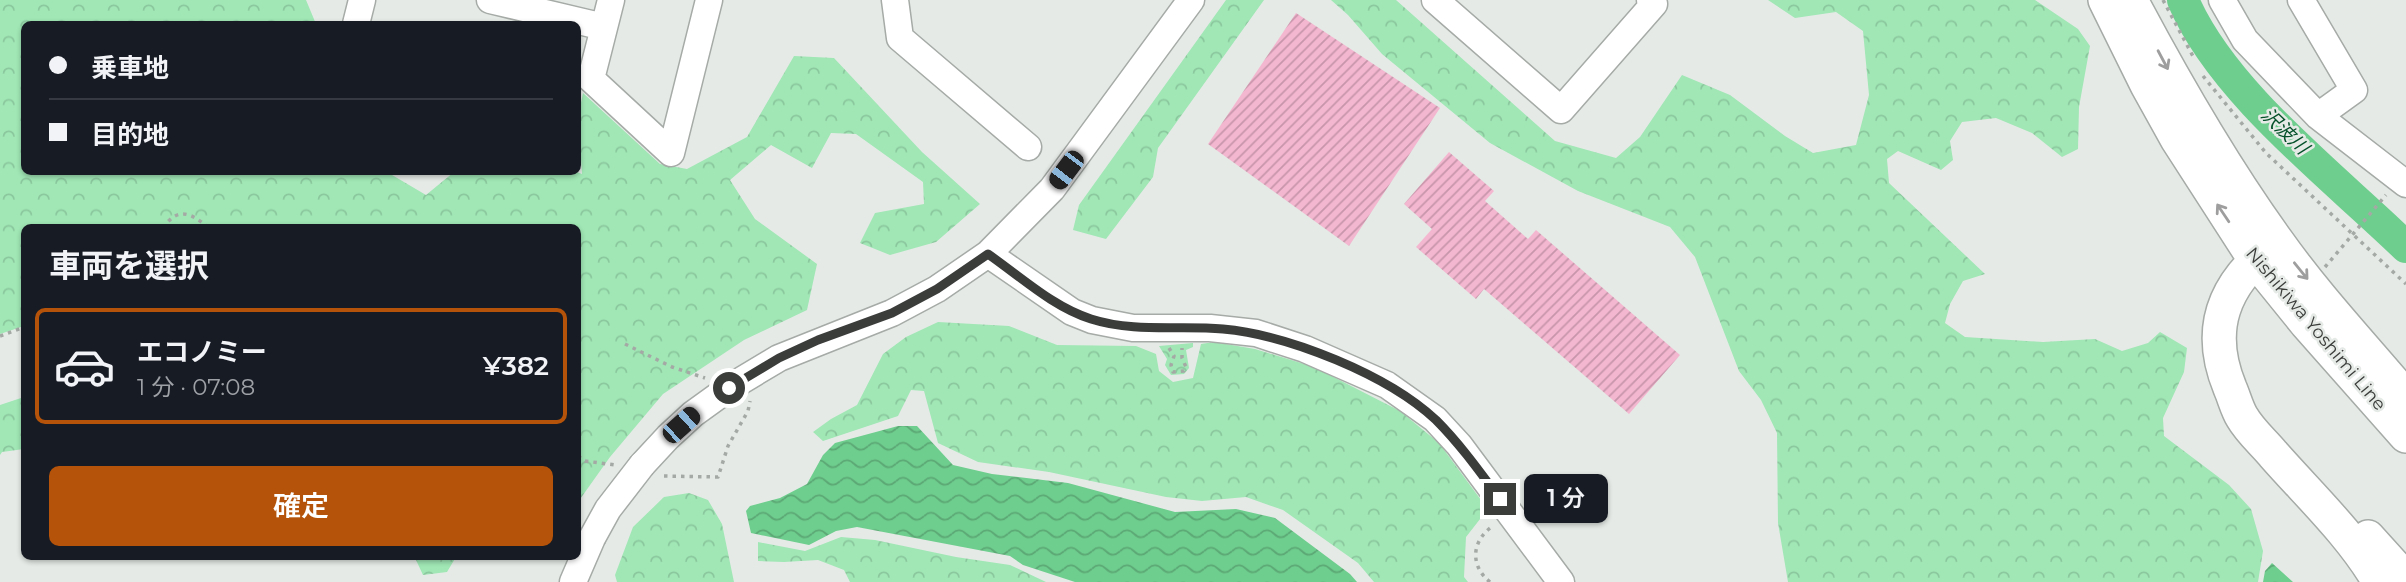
<!DOCTYPE html>
<html lang="ja">
<head>
<meta charset="utf-8">
<style>
  body { margin:0; font-family:Montserrat,"Noto Sans JP",sans-serif; background:#20242c; color:#f1f3f6; height:100vh; display:flex; flex-direction:column; font-size:26px; white-space:nowrap }
  * { box-sizing:border-box; margin:0 }
  p { font-size:23px; color:#9ea1a6 }
  .icon { flex:none; width:38px; height:38px; fill:none; stroke:currentColor; stroke-width:2; stroke-linecap:round; stroke-linejoin:round }
  .map { position:relative; flex:1; overflow:hidden }
  .details { position:absolute; left:21px; top:224px; width:560px; height:336px; display:flex; flex-direction:column; background:#171b24; border-radius:10px; box-shadow:0 2px 5px #0004 }
  .details>* { flex:none }
  .top-card { position:absolute; left:21px; top:21px; width:560px; height:154px; border-radius:10px; box-shadow:0 2px 5px #0004; display:grid; align-content:center; height:154px; padding:0 28px; background:#171b24 }
  .end { position:absolute; width:32px; height:32px; margin:-16px; border:9px solid #3b3d3b; background:#fff; box-shadow:0 0 0 4px #fff }
  .from { border-radius:50% }
  .bubble { position:absolute; height:49px; border-radius:10px; background:#171b24; box-shadow:0 2px 5px #0004; font-size:23px; font-weight:600; line-height:49px; text-align:center }
  .car { position:absolute; width:21px; height:42px; margin:-21px -10px; border-radius:9px; box-shadow:0 0 5px 2px #0007; background:linear-gradient(#222 24%,#8ab4d8 0 40%,#222 0 76%,#8ab4d8 0 86%,#222 0) }
  .top-card b { display:flex; align-items:center; gap:24px; height:66px; font-size:26px }
  .top-card b+b { border-top:2px solid #363941 }
  .top-card i { width:18px; height:18px; background:#f1f3f6 }
  ul { padding:0; list-style:none }
  li { display:flex; align-items:center; gap:21px; height:116px; margin:0 14px 10px; padding:0 14px; border:4px solid transparent; border-radius:10px }
  li div { flex:1 }
  li b { display:block; font-size:26px }
  li em { font-style:normal; font-weight:600 }
  li.selected { border-color:#b45309 }
  li>.icon { width:63px; height:63px; stroke-width:1.5 }
  h2 { padding:0 28px; font-size:32px; line-height:84px }
  .button { display:flex; gap:14px; margin-top:auto; padding:14px 28px }
  .button a { flex:1; height:80px; border-radius:10px; background:#b45309; color:#fff; font-size:28px; font-weight:600; line-height:80px; text-align:center }
  .map>svg:first-child { display:block }
  .forest { fill:url(#forest-crowns) }
  .water { fill:url(#water-waves) }
  .lines { fill:none; stroke-linecap:round; stroke-linejoin:round }
  .river { stroke:#6ece8e; stroke-width:32 }
  .building { fill:url(#building-hatch) }
  .minor-casing { stroke:#a6aba7; stroke-width:29 }
  .major-casing { stroke:#a6aba7; stroke-width:36 }
  .path { stroke:#a5a9a5; stroke-width:3.5; stroke-dasharray:3.5 5; stroke-linecap:butt }
  .minor { stroke:#fff; stroke-width:26 }
  .major { stroke:#fff; stroke-width:33 }
  .minor-bridge-casing { stroke:#a6aba7; stroke-width:29; stroke-linecap:butt }
  .minor-bridge { stroke:#fff; stroke-width:26 }
  .oneway { stroke:#9d9e9d }
  .route { stroke:#3b3d3b; stroke-width:9 }
  .labels { text-anchor:middle; dominant-baseline:central; stroke-width:5; stroke-linejoin:round; paint-order:stroke }
  .street-label { font-size:18px; fill:#3b3d3b; stroke:#e5eae6 }
  .water-label { font-size:19px; font-style:italic; fill:#05512a; stroke:#e5eae6 }
</style>
</head>
<body>
<div class="map">
<svg width="2406" height="582" viewBox="0 0 2406 582">
  <defs>
    <pattern id="forest-crowns" width="20" height="18" patternUnits="userSpaceOnUse" patternTransform="scale(1.75)"><rect width="20" height="18" fill="#a0e7b5"/><path d="M2 6a3 3 0 1 1 6 0M12 15a3 3 0 1 1 6 0" fill="none" stroke="#8bc79d"/></pattern>
    <pattern id="water-waves" width="16" height="10" patternUnits="userSpaceOnUse" patternTransform="scale(1.75)"><rect width="16" height="10" fill="#6ece8e"/><path d="M0 5q4-4 8 0t8 0" fill="none" stroke="#5ca875"/></pattern>
    <pattern id="building-hatch" width="6" height="6" patternUnits="userSpaceOnUse" patternTransform="scale(1.75)"><rect width="6" height="6" fill="#f4b7d0"/><path d="M-1 1l2-2M0 6l6-6M5 7l2-2" fill="none" stroke="#c796aa"/></pattern>
  </defs>
  <rect width="100%" height="100%" fill="#e5eae6"/>
  <path class="forest" d="M0 0H306L316 24H24V172H387L426 195 454 172H577L582 174 578 117 583 93 660 164 687 169 747 137 794 56 834 58 922 152 980 204 936 242 890 255 860 243 875 213 924 204 923 182 856 134 831 133 812 168 771 145 730 180 755 219 817 264 807 310 744 340 663 394 610 457 578 502V228H24V326L0 334Z
    M1226 0H1264L1158 148 1153 177 1106 239 1073 230 1079 205Z
    M1331 0H1396L1555 141 1616 158 1640 137 1682 75 1730 95 1785 136 1813 153 1856 145 1869 95 1863 31 1836 12 1795 18 1768 0H2035L2078 29 2090 46 2079 107 2078 149 2062 157 2032 133 1996 118 1962 122 1950 141 1953 160 1941 170 1898 151 1887 159 1889 183 1985 274 1963 281 1950 304 1945 323 1965 337 2043 342 2095 339 2122 351 2148 343 2160 332 2187 348 2184 372 2163 418 2164 436 2229 485 2251 509 2263 551 2258 582H1788L1778 523 1777 433 1761 400 1739 371 1695 257 1670 227 1578 191 1490 143 1382 54 1348 15Z
    M938 322 1009 326 1057 345 1136 346 1156 354 1159 371 1173 382 1193 378 1201 344 1214 342 1255 349 1314 367 1400 411 1439 443 1481 500 1484 514 1466 537 1464 577 1468 582H1374L1358 563 1283 510 1246 497 1202 501 1166 497 1049 472 978 462 938 443 924 391 911 390 898 416 823 441 813 432 831 419 857 405 883 354 906 337Z
    M1193 343V347L1186 350 1189 368 1184 374 1171 375 1165 365 1167 359 1159 346Z
    M24 397V449L2 452 0 455V405Z
    M689 493 708 500 722 524 734 582H617L615 575 633 527 664 497Z
    M841 537 875 540 956 557 1010 565 1046 582H850L844 570 818 560 784 562 758 561V542L805 551Z
    M419 557V556L456 557 447 572 423 575 416 560Z"/>
  <path class="water" d="M898 426H917L953 465 992 474 1068 483 1175 512 1236 509 1275 518 1350 574 1357 582H1075L1023 565 1010 556 857 527 836 531 809 545 751 533 746 511 750 506 780 498 807 484 823 455 835 443Z
    M2272 563 2293 582H2263L2265 571Z"/>
  <g class="lines">
    <path class="river" d="M2183 0C2222 92 2334 177 2406 247"/>
  </g>
  <path class="building" d="M1296 13 1440 108 1349 246 1208 144Z
    M1449 152 1494 191 1485 201 1528 239 1536 230 1680 355 1629 414 1484 289 1476 299 1416 247 1432 229 1404 204Z"/>
  <g class="lines">
    <g class="minor-casing">
      <path id="minor" d="M490 0 604 27
        M611 0 591 79 671 153 709 0
        M895 0 900 38 1028 147
        M1435 0 1561 110 1654 4 1650 0
        M2222 0 2245 40 2318 116 2406 184
        M2301 0 2354 90 2318 116
        M356 24 362 0
        M988 254 1072 312 1092 320 1133 328H1210L1256 333 1305 349 1387 385 1435 419 1459 445 1561 582
        M642 465 668 437 693 414 729 388 779 358 892 313 937 289 988 254 1052 189 1191 0
        M573 582 592 538"/>
    </g>
    <g class="major-casing">
      <path id="major" d="M2105 0 2147 85 2177 139 2255 260 2306 323 2406 436
        M2131 0C2175 83 2222 165 2277 241 2316 296 2363 346 2406 397
        M2271 247C2223 285 2206 330 2230 388 2234 397 2237 409 2242 417 2250 431 2263 442 2273 454 2309 495 2352 535 2379 582
        M2368 537 2406 579"/>
    </g>
    <path class="path" d="M2163 0 2195 60
      M2203 76 2266 153 2406 284
      M163 228C178 206 191 213 209 228
      M2325 267 2386 195
      M0 336 24 327
      M625 344 672 367 705 378
      M1169 348 1174 356 1171 365 1173 372 1184 371 1186 367 1182 358V348
      M578 456 585 461 615 465
      M664 476 718 477 728 446 748 411 750 401
      M1490 582C1469 565 1472 540 1493 526"/>
    <use href="#minor" class="minor"/>
    <use href="#major" class="major"/>
    <g class="minor-bridge-casing">
      <path id="minor-bridge" d="M592 538 608 509 642 465"/>
    </g>
    <use href="#minor-bridge" class="minor-bridge"/>
  </g>
  <defs><path id="oneway-shaft" d="M-6 0H5M1.5-3L5.5 0L1.5 3" fill="none" stroke-width="1.6" stroke-linecap="round" stroke-linejoin="round" transform="scale(1.75)"/></defs>
  <g class="oneway">
    <use href="#oneway-shaft" transform="translate(2163 60) rotate(62)"/>
    <use href="#oneway-shaft" transform="translate(2223 213) rotate(-124)"/>
    <use href="#oneway-shaft" transform="translate(2301 271) rotate(51)"/>
  </g>
  <g class="lines">
    <path class="route" d="M729 388 779 358 818 340 892 313 937 289 988 254C1021 277 1053 307 1091 319 1135 333 1179 325 1223 329 1289 335 1388 375 1436 420 1460 444 1480 472 1500 499"/>
  </g>
  <g class="labels">
    <g class="street-label">
      <text transform="translate(2316 329) rotate(50)">Nishikiwa Yoshimi Line</text>
    </g>
    <g class="water-label">
      <text transform="translate(2285 131) rotate(44)">沢波川</text>
    </g>
  </g>
</svg>
<i class="end from" style="left:729px;top:388px"></i>
<i class="end" style="left:1500px;top:499px"></i>
<div class="bubble" style="left:1524px;top:474px;width:84px">1 分</div>
<i class="car" style="left:1066px;top:170px;rotate:217deg"></i>
<i class="car" style="left:681px;top:425px;rotate:48deg"></i>
<div class="top-card">
<b><i class="from"></i>乗車地</b>
<b><i></i>目的地</b>
</div>
<section class="details">
<h2>車両を選択</h2>
<ul>
<li class="selected"><svg class="icon" aria-label="car" viewBox="0 0 24 24"><path d="M5 17H2v-5l4-1 3-4h7l3 4 3 1v5h-3M9 17h6M6 11h13"/><circle cx="7" cy="17" r="2"/><circle cx="17" cy="17" r="2"/></svg><div><b>エコノミー</b><p>1 分 · 07:08</p></div><em>¥382</em></li>
</ul>
<div class="button"><a>確定</a></div>
</section>
</div>
</body>
</html>
